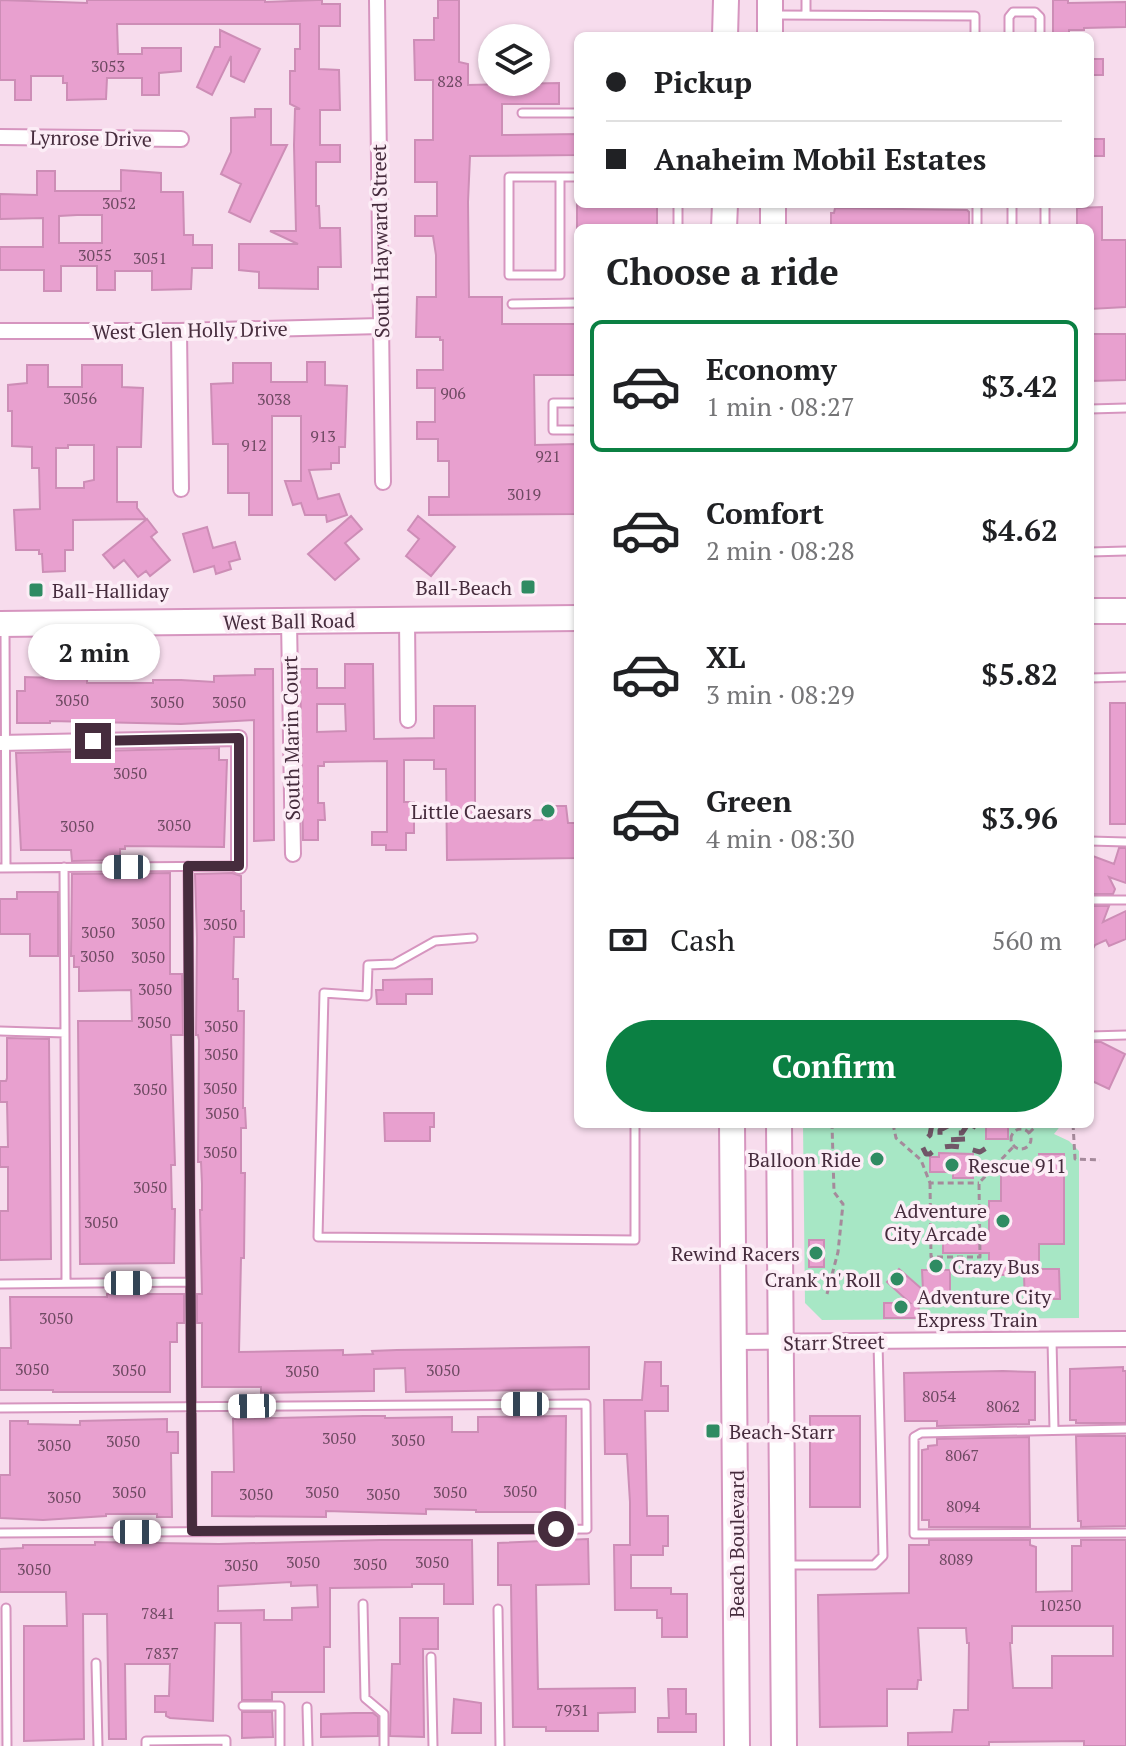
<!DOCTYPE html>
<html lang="en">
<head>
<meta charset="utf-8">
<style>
  body { margin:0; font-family:"PT Serif",serif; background:#f6f6f6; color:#202124; height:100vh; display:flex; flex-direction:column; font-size:30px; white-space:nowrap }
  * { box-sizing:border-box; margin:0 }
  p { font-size:26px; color:#757577 }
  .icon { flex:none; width:44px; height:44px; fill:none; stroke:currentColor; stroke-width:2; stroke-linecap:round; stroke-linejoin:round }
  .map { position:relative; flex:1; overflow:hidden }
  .sheet { position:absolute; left:574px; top:224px; width:520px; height:904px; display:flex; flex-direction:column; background:#fff; border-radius:12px; box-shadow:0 2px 6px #0004 }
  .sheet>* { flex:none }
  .top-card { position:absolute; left:574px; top:32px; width:520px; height:176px; border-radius:12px; box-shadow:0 2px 6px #0004; display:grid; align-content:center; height:176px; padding:0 32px; background:#fff }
  .tools { position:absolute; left:478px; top:24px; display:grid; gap:16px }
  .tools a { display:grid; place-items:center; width:72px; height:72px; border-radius:50%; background:#fff; box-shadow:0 2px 6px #0004; font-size:40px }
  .end { position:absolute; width:36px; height:36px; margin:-18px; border:10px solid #462c3d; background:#fff; box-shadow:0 0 0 4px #fff }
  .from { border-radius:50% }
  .bubble { position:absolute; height:56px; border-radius:28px; background:#fff; box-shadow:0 2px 6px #0004; font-size:26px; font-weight:700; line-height:56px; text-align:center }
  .car { position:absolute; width:24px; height:48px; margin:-24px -12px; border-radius:10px; box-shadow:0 0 6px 2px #0007; background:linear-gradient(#fff 24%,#345 0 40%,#fff 0 76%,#345 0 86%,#fff 0) }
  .top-card b { display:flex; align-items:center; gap:28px; height:76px; font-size:30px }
  .top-card b+b { border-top:2px solid #e0e0e0 }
  .top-card i { width:20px; height:20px; background:#202124 }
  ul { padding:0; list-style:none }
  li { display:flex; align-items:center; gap:24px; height:132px; margin:0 16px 12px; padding:0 16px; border:4px solid transparent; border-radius:12px }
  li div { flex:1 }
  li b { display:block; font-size:30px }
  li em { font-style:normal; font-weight:700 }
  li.current { border-color:#0b8043 }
  li>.icon { width:72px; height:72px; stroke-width:1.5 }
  h2 { padding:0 32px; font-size:36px; line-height:96px }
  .pay { display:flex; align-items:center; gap:20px; height:88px; padding:0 32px; font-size:30px }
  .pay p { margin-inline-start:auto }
  .primary-button { display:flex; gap:16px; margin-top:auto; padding:16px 32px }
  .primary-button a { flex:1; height:92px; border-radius:48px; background:#0b8043; color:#fff; font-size:32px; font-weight:700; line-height:92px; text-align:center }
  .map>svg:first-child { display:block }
  .green { fill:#a7e7c5 }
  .building { fill:#e8a0cf; stroke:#cd8db6; stroke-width:2; fill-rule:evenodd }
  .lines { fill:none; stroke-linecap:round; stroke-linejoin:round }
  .lane-casing { stroke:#d695bf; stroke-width:11 }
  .street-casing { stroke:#d695bf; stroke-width:18 }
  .primary-casing { stroke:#d695bf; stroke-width:28 }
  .path { stroke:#a58a9b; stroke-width:3; stroke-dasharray:6 4; stroke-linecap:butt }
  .lane { stroke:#fff; stroke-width:7 }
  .street { stroke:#fff; stroke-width:14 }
  .primary { stroke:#fff; stroke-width:24 }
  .rail { stroke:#715768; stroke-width:5; stroke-dasharray:14 14; stroke-linecap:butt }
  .route { stroke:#462c3d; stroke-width:10 }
  .poi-dot { fill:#2f8b62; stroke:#fcedf6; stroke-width:3 }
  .labels { text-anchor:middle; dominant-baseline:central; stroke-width:7; stroke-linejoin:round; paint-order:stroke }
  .number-label { font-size:16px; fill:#6e4962 }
  .street-label { font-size:20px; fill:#462c3d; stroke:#fcedf6 }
  .poi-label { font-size:20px; fill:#462c3d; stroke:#fcedf6; text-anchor:end }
</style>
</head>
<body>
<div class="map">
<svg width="1126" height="1746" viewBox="0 0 1126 1746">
  <rect width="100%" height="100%" fill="#f7dced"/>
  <path class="green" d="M803 1124H1062L1054 1134 1069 1141 1079 1151V1318L822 1320 805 1303Z"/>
  <path class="building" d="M0 0 87 3V0H265V2L318 0H322V4H340V26H319V69L339 70 340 110H320V145H340V162H316V206H319L320 228H340L341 267H318V289L259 288V272L239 270V244H298L270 231H296L294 145 295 109H300L290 104V71H295V49H300V24H117L118 54H142V48H181V71L159 73V95H142V78H107L106 99 67 100V83H63V76H31V100H15V80H0Z
    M438 0H459V62L468 64V85L559 83V104H502V135L578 134V155L470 156 468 202 469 297H502V324H578V375H534L535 445 578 444V514L429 515V497H449V461H438V439H417V422H435V388H417V370H443V340H440V337H416L417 297H436V255L433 236H415V216H437V182H415V140H433V80H415L414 40H434V18H438Z
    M1053 0H1068V3L1126 2V27L1084 28V30H1069V36H1053Z
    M220 30 260 49 244 82 231 76V56L212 95 197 87 215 47H220Z
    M1090 59H1103V75H1090Z
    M255 109H271V145H287L250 222 229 212 241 184 221 174 231 152V118L255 117Z
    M1090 139H1104V156H1090Z
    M121 170 161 173V192H183L184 235H193V245H212V268H192L191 289 152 290V271H115V290H97V266H61V291H44V270H0V247H43V218L0 219V194L37 195V171H55V191H121ZM77 215H102V243H59V216Z
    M577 204H657V228H577Z
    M1102 207V240H1126V307L1090 309V228H1077V208Z
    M835 208 967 210 969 212V228H831V213H834Z
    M1090 334H1126V380L1090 381Z
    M307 362H325V385L347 386 345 447H339V463H331V469L309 470 318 499 339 494 347 515 327 522 326 515H305L301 503 293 505 285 481H301V416H272V515H249V493H228V444H213L211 384 233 383V363H271V382H307Z
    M27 365H48V387H82V365H122V387L143 388 141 447H117V502H137V508L146 519 73 520V550H65V571L43 572 42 554H39V550H16L14 510 40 509 39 468H32V447L12 446V411H8V385L27 383ZM68 445H94V480L84 482V488H56V448H68Z
    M351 516 362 529 345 543 359 559 335 580 308 554Z
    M418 516 455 547 431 576 406 556 419 539 408 530Z
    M147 519 157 532 151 537 170 560 150 576 146 571 138 577 124 560 114 568 103 555Z
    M207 527 213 548 235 542 240 559 229 562 231 569 216 574 214 566 194 572 183 534Z
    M345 664H373L374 739 434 738V706H475V809L487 821 542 820V806H566L568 823H578V858L447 860 446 769H434V760H404V802H414V833H406V850H386V845H372V832H387V761L324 762V766H318V803H324L325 820H318V840H303L300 669H317V688H345ZM317 704H345L346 731 317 732Z
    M255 669H273L274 840 254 841V720L181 724 50 721V723H17V691H25V677L87 679V683H153V680H181L214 682V676L255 675Z
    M1110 703H1126V824H1110Z
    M219 748V760H227L224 847 125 846V849H120V860L72 861 71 850H21L16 753Z
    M1119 848H1126V883L1109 877 1115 889 1113 894H1090V855L1114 864Z
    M170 873V974H182L183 1035H171L175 1165H171L172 1209H175L174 1263 80 1264 78 1021H132L131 990 79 991V967H74V956H71L72 874Z
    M232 873 241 876V911H244V937H234L233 979H238V1011H244L243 1108H245L246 1128H241V1173H245L244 1258H241L239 1352 343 1350V1355L373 1354 372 1351 397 1350 589 1347V1389L406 1392 405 1368 374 1369V1391L261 1393V1387H202V1323H197V1294H202L200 1210H202V1184L201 1162H198L199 1040 198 1035H196L197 938 195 874Z
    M17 892H58V956H30V934H0V899H17Z
    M1090 906H1109L1103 922 1126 911V939L1109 946 1106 940 1095 945 1090 954Z
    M432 979V994H406V1004H377L376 990H383V980Z
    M7 1038 49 1039 51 1259 0 1260V1211H8V1167H0V1147H8L7 1102H0V1081H6L7 1078Z
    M1090 1042H1101L1125 1054 1109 1089 1090 1080Z
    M384 1113H434V1127H430V1141H385Z
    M986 1124H1008V1139H986Z
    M939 1153 973 1154V1178H953V1172H930V1157H939Z
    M1039 1154H1064V1244H1039V1269H1059L1060 1299H1044V1304L1025 1305 1024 1275H989V1253H943V1234H989V1201H1001V1171H1028V1166H1040Z
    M809 1240H824V1267H809Z
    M899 1269 923 1290 922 1270H950V1301H945L946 1304H919L918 1318H884V1303H910L887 1282Z
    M107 1294H184V1323H177V1342H170V1392H53V1390H0V1348H11L10 1297H107Z
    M645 1362H661V1386H668V1411H645L647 1516H668V1546H663V1555H631V1588H671V1594H687V1637H662V1618H657V1610H615L614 1545H630V1502L627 1454H605L604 1400H642Z
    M1123 1367V1371H1126V1423H1076V1420H1070V1369Z
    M1003 1371 1035 1372V1420H1029V1424L937 1426V1421H905L904 1373Z
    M364 1416H385V1418L452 1417V1432H478V1417L566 1416 565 1512H476V1510L426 1509V1514L326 1511V1517L212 1516V1472H234L233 1419Z
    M810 1416H860V1507H810Z
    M167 1419V1432H178V1453H171L172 1517H157V1514H106V1516L43 1520 0 1518V1475H10V1421H28V1424L80 1425V1421Z
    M1076 1436H1126V1526L1081 1527V1521H1078Z
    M1029 1437 1030 1527H929V1520H922V1450L928 1449V1446L937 1445V1439Z
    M588 1539 589 1584 536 1585 538 1689 635 1688V1712L598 1713V1731H546V1727H513L511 1585H498V1543Z
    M380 1540H472L473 1604H444V1584H412V1587L330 1588V1647H324V1692H272V1700H242L241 1623H215L213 1721 170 1718 166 1716V1712H155V1696H169L170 1664H125L126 1739H109L107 1614H83L84 1739 24 1741V1626H67L66 1592H0V1549L23 1548V1545H95V1542L219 1544ZM291 1582V1586L317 1585 318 1607 292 1608V1620H264V1610L218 1611V1586Z
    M929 1540H1030V1545L1036 1547V1592L1072 1591V1546H1081V1540H1126V1746H1084V1741L989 1742V1746H908V1733L952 1732 954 1710H968L969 1643H967L966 1628H918L921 1680H918L917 1689H887V1726L820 1727 818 1595 909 1593V1545H929ZM1012 1626H1113V1656H1052V1688H1013L1010 1643H1012Z
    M400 1618H438V1649H423L424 1737 390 1736 392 1664H400Z
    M668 1689H686V1714H696V1732H658V1718H669Z
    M454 1699 481 1703V1733H452Z
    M242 1712H272L273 1737 242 1738Z
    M354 1713H373L378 1717V1736L321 1737V1714Z"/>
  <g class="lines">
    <g class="lane-casing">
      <path id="lane" d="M806 0V15
        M776 15 975 16V36
        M1009 36V17L1013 12H1035L1040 17V36
        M522 113H578
        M560 177V275H509V177H578
        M678 204V228
        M977 204V228
        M1045 204V228
        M1012 228V204
        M512 304 578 303
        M578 403H553V430H578
        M1090 409 1126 408
        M1090 552 1126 551
        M5 630 6 868
        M1090 678 1126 677
        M1090 841 1126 842
        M188 866 192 1531
        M0 868 239 866
        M1090 900H1126
        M473 938 435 941 394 964 368 965 367 996 324 993 318 1237 635 1240V1124
        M0 1031 65 1033 64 867
        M65 1033 66 1283
        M1090 1036 1126 1035
        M0 1284 189 1282
        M1052 1340 1054 1430
        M0 1408 586 1404 587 1529 0 1533
        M1126 1429 921 1433 914 1437V1534L1126 1533
        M785 1565H874L883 1556 878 1342
        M363 1604 365 1698 384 1714V1746
        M6 1608 7 1746
        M498 1609 500 1746
        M431 1657 433 1746
        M96 1663 98 1746
        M243 1706H280V1746
        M307 1707 308 1746
        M146 1746V1741L226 1740V1746"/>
    </g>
    <g class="street-casing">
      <path id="street" d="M377 0 383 482
        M0 137 181 139
        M0 331H179L381 326
        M179 331 181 489
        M407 620 408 720
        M289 621 293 854
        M0 743 239 738V866
        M735 1342 1126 1339"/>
    </g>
    <g class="primary-casing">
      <path id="primary" d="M770 0V36
        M725 36 726 0
        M724 228 725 204
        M773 228V204
        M1090 611H1126
        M0 624 578 618
        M732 1124 737 1746
        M779 1124 784 1746"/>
    </g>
    <path class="path" d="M893 1124 896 1138 921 1160 930 1183H979
      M1073 1124 1075 1159 1100 1160
      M1011 1139a10 10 0 1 1 20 0a10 10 0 1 1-20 0Z
      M1029 1133 1038 1124
      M930 1183 931 1257H980L979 1183 1014 1146
      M827 1294 838 1252 843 1204 834 1192 832 1124"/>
    <use href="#lane" class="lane"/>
    <use href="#street" class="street"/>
    <use href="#primary" class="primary"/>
    <path class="rail" d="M932 1124 930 1135 921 1144 926 1154H930C944 1141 964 1147 980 1152L991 1145 993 1139
      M968 1124 962 1133H958L950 1125 940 1130V1136L944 1140 967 1139 975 1124"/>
  </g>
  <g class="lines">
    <path class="route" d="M93 741 239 738V866H188L192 1531 556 1529"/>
  </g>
  <g class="poi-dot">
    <rect x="520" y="579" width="16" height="16" rx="4"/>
    <rect x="28" y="582" width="16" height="16" rx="4"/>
    <circle cx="548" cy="811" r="8"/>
    <circle cx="877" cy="1159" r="8"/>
    <circle cx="952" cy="1165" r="8"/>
    <circle cx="1003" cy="1221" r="8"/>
    <circle cx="816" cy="1253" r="8"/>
    <circle cx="936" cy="1266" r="8"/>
    <circle cx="897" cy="1279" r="8"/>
    <circle cx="901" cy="1307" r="8"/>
    <rect x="705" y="1423" width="16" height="16" rx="4"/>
  </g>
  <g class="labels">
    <g class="number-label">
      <text x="108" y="66">3053</text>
      <text x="450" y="81">828</text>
      <text x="119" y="203">3052</text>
      <text x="95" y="255">3055</text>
      <text x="150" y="258">3051</text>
      <text x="453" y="393">906</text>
      <text x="80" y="398">3056</text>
      <text x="274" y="399">3038</text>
      <text x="323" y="436">913</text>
      <text x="254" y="445">912</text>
      <text x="548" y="456">921</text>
      <text x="524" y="494">3019</text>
      <text x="72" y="700">3050</text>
      <text x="167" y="702">3050</text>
      <text x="229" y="702">3050</text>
      <text x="130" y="773">3050</text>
      <text x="174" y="825">3050</text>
      <text x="77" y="826">3050</text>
      <text x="148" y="923">3050</text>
      <text x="220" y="924">3050</text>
      <text x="98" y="932">3050</text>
      <text x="97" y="956">3050</text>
      <text x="148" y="957">3050</text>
      <text x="155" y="989">3050</text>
      <text x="154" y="1022">3050</text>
      <text x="221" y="1026">3050</text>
      <text x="221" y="1054">3050</text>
      <text x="220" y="1088">3050</text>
      <text x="150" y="1089">3050</text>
      <text x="222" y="1113">3050</text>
      <text x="220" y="1152">3050</text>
      <text x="150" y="1187">3050</text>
      <text x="101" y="1222">3050</text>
      <text x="56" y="1318">3050</text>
      <text x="32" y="1369">3050</text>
      <text x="129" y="1370">3050</text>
      <text x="443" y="1370">3050</text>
      <text x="302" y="1371">3050</text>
      <text x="939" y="1396">8054</text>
      <text x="1003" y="1406">8062</text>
      <text x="339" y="1438">3050</text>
      <text x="408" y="1440">3050</text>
      <text x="123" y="1441">3050</text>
      <text x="54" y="1445">3050</text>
      <text x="962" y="1455">8067</text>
      <text x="520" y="1491">3050</text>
      <text x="129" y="1492">3050</text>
      <text x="322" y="1492">3050</text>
      <text x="450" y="1492">3050</text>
      <text x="256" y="1494">3050</text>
      <text x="383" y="1494">3050</text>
      <text x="64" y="1497">3050</text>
      <text x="963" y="1506">8094</text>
      <text x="956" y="1559">8089</text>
      <text x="303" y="1562">3050</text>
      <text x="432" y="1562">3050</text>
      <text x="370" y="1564">3050</text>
      <text x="241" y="1565">3050</text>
      <text x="34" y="1569">3050</text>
      <text x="1060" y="1605">10250</text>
      <text x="158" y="1613">7841</text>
      <text x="162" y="1653">7837</text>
      <text x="572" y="1710">7931</text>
    </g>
    <g class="street-label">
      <text transform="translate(91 138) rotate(1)">Lynrose Drive</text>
      <text transform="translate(380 241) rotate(-91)">South Hayward Street</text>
      <text transform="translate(190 330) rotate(-1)">West Glen Holly Drive</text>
      <text transform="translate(289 621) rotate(-1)">West Ball Road</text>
      <text transform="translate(291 738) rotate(-91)">South Marin Court</text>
      <text transform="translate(834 1342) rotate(-1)">Starr Street</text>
      <text transform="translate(736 1544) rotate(-90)">Beach Boulevard</text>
    </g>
    <g class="poi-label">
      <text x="512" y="587">Ball-Beach</text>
      <text x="52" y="590" text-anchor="start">Ball-Halliday</text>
      <text x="532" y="811">Little Caesars</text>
      <text x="861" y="1159">Balloon Ride</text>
      <text x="968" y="1165" text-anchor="start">Rescue 911</text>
      <text x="987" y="1210">Adventure<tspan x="987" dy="23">City Arcade</tspan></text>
      <text x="800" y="1253">Rewind Racers</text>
      <text x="952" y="1266" text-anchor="start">Crazy Bus</text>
      <text x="881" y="1279">Crank 'n' Roll</text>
      <text x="917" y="1296" text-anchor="start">Adventure City<tspan x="917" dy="23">Express Train</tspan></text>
      <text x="729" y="1431" text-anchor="start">Beach-Starr</text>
    </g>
  </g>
</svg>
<div class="tools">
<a><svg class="icon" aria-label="layers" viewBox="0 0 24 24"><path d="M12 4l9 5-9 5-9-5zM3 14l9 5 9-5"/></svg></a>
</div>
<i class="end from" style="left:556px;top:1529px"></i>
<i class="end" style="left:93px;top:741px"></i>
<div class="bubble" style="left:28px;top:624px;width:132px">2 min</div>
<i class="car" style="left:126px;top:867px;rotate:270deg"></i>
<i class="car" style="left:128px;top:1283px;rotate:90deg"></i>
<i class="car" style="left:525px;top:1404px;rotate:270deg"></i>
<i class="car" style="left:252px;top:1406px;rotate:269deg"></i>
<i class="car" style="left:137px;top:1532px;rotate:90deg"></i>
<div class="top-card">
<b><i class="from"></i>Pickup</b>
<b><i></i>Anaheim Mobil Estates</b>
</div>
<section class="sheet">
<h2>Choose a ride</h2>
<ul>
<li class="current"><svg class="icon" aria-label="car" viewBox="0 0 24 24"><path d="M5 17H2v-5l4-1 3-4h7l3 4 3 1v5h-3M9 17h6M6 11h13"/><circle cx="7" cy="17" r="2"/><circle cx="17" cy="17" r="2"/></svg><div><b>Economy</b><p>1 min · 08:27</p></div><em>$3.42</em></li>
<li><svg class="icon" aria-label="car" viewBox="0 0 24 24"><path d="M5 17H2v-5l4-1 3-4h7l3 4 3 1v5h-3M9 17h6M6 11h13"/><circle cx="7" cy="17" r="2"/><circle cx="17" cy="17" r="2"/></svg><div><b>Comfort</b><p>2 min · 08:28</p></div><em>$4.62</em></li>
<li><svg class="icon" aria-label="car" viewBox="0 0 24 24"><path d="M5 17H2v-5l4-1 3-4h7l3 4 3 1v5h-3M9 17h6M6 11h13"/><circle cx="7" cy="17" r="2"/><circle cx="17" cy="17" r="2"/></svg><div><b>XL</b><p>3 min · 08:29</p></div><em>$5.82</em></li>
<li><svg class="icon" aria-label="car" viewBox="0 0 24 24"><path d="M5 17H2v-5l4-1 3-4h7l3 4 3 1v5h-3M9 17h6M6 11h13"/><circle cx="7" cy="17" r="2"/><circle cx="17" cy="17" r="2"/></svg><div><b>Green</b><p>4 min · 08:30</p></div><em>$3.96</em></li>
</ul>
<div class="pay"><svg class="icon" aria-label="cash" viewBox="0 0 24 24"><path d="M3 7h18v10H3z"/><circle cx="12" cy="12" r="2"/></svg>Cash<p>560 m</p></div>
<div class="primary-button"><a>Confirm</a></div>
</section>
</div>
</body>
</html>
